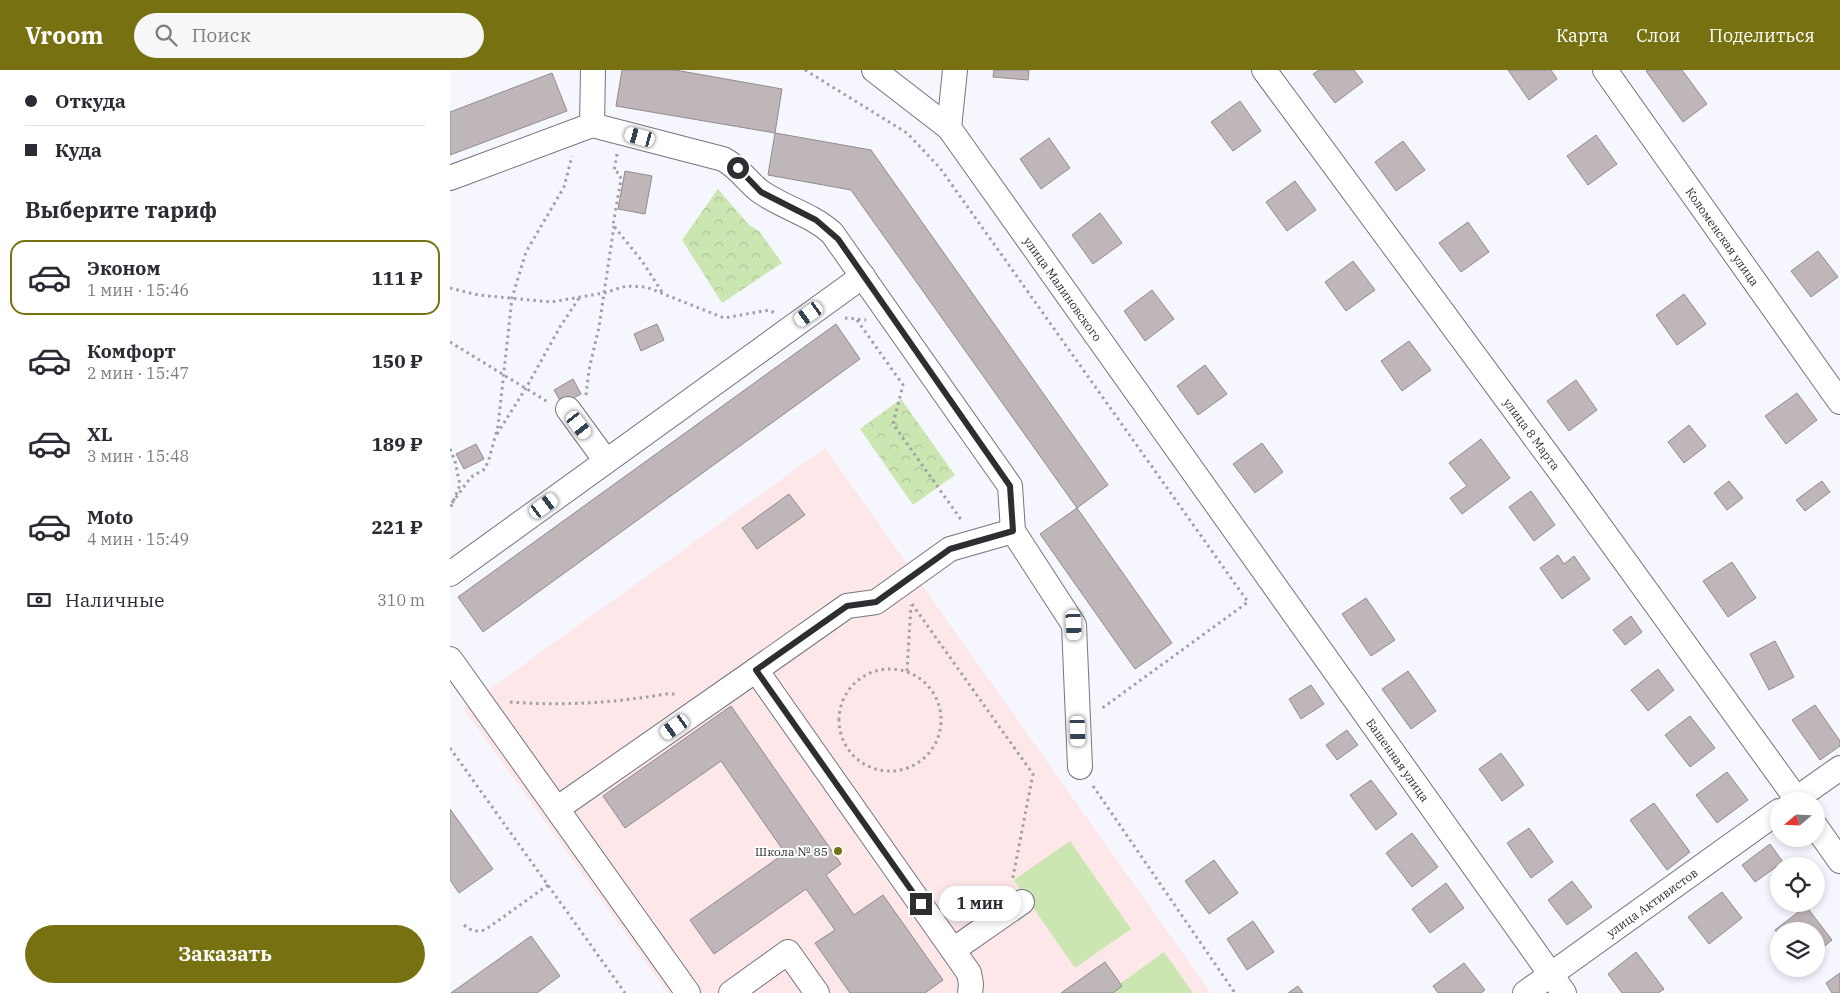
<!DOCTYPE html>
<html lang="ru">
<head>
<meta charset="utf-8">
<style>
  body { margin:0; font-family:"IBM Plex Serif",serif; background:#f7f7f7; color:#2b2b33; height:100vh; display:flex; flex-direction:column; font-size:19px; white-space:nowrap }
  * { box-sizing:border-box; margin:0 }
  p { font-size:16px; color:#7c7c81 }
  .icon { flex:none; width:28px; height:28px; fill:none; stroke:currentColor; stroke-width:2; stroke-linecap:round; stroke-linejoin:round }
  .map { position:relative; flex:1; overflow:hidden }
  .sheet { display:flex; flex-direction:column; background:#fff; width:450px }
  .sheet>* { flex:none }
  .banner { display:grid; align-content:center; height:110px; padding:0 25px; background:#fff }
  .needle { width:32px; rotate:251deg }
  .fabs { position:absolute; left:1320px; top:722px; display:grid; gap:10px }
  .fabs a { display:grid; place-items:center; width:55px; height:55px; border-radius:50%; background:#fff; box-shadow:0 2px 8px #0003; font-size:25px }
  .end { position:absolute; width:22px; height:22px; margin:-11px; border:6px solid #2e2e32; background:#fff; box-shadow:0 0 0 2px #fff }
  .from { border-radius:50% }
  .bubble { position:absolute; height:35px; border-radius:18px; background:#fff; box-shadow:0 2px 8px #0003; font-size:16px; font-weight:700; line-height:35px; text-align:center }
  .car { position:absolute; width:15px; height:30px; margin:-15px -8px; border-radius:6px; box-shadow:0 0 4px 1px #0007; background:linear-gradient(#fff 24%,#345 0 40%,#fff 0 76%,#345 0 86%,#fff 0) }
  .banner b { display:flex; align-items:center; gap:18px; height:48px; font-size:19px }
  .banner b+b { border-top:1px solid #e1e1e2 }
  .banner i { width:12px; height:12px; background:#2b2b33 }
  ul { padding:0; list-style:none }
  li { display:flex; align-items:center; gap:15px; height:75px; margin:0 10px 8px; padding:0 15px; border:2px solid transparent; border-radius:15px }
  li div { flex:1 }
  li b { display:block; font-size:19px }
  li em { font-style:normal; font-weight:700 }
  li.on { border-color:#777112 }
  li>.icon { width:45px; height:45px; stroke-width:1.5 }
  h2 { padding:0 25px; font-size:22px; line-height:60px }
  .pay { display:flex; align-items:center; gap:12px; height:55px; padding:0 25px; font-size:19px }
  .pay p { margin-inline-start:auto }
  .primary-button { display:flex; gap:10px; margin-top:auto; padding:10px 25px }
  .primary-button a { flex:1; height:58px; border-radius:30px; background:#777112; color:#fff; font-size:20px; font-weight:700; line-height:58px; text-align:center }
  header { display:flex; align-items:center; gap:30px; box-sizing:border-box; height:70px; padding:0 25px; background:#777112; color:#fff }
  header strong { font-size:24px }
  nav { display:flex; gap:28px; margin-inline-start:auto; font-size:18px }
  .search { width:350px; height:45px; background:#f7f7f7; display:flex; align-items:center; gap:12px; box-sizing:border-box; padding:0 18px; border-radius:28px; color:#7c7c81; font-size:19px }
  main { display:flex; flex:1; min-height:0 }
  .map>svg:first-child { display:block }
  .education { fill:#fde7e9 }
  .grass { fill:#cbe6b1 }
  .park { fill:url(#park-crowns) }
  .building { fill:#bfb6ba; stroke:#938a8e }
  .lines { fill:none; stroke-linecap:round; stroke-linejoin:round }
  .minor-casing { stroke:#74757d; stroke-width:26 }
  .path { stroke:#9f9fa5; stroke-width:3; stroke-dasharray:2.5 4; stroke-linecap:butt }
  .minor { stroke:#fff; stroke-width:24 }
  .route { stroke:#2e2e32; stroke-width:6 }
  .poi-dot { fill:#777112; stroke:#fff; stroke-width:2 }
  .labels { text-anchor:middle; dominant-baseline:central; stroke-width:4; stroke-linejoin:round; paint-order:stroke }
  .street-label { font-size:12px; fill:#2e2e32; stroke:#fff }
  .poi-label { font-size:12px; fill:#2e2e32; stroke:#fff; text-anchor:end }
</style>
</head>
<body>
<header>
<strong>Vroom</strong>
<div class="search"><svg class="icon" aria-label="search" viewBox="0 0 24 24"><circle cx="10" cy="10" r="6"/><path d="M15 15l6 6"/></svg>Поиск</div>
<nav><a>Карта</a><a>Слои</a><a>Поделиться</a></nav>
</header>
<main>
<section class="sheet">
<div class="banner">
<b><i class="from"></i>Откуда</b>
<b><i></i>Куда</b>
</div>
<h2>Выберите тариф</h2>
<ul>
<li class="on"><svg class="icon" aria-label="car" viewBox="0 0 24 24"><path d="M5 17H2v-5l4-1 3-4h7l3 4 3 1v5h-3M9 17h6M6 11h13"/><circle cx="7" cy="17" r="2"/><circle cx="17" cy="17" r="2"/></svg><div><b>Эконом</b><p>1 мин · 15:46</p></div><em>111 ₽</em></li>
<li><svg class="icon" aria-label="car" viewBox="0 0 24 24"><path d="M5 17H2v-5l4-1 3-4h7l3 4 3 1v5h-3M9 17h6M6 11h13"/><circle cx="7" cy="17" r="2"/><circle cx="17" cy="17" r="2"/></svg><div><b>Комфорт</b><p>2 мин · 15:47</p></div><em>150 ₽</em></li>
<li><svg class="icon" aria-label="car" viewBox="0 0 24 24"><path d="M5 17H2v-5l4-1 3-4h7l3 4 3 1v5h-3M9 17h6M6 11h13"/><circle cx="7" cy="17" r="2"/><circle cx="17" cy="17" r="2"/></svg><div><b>XL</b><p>3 мин · 15:48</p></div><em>189 ₽</em></li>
<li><svg class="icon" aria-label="car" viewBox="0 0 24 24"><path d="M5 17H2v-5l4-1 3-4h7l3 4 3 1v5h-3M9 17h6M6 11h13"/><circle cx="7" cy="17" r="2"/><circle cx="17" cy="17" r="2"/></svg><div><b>Moto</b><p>4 мин · 15:49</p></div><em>221 ₽</em></li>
</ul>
<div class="pay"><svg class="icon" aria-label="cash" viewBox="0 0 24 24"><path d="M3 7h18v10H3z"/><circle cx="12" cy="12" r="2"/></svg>Наличные<p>310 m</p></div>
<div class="primary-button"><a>Заказать</a></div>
</section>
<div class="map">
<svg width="1390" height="923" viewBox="0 0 1390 923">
  <defs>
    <pattern id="park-crowns" width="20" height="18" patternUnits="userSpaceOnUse" patternTransform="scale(1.25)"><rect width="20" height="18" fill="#cbe6b1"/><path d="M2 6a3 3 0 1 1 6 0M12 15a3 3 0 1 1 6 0" fill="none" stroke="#afc699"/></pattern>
  </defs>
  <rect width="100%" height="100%" fill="#f6f7fe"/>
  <path class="education" d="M375 378 761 923H218L13 638Z"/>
  <path class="grass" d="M620 771 681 859 625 898 564 810Z
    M714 882 743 923H657Z"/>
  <path class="park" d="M268 119 299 155 309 161 332 193 272 233 232 170Z
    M451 329 505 405 463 435 410 359Z"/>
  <path class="building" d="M172 0H225L332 19 325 63 166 36Z
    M544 0H579L578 10 543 7Z
    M869 0H904L913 12 885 33 863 4Z
    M1058 0H1101L1107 9 1079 30Z
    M1197 0H1232L1257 34 1233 52 1196 1Z
    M102 3 117 41 0 85V42Z
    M790 31 811 61 783 81 761 52Z
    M325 63 421 80 658 415 627 438 401 120 318 105Z
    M1146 65 1167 94 1138 115 1117 86Z
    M599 68 620 98 591 119 570 89Z
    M953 71 975 100 946 121 925 92Z
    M175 101 202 106 195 144 168 139Z
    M845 111 866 140 837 161 816 132Z
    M650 143 672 173 643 194 622 165Z
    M1018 152 1039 182 1011 202 989 173Z
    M1368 181 1388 207 1361 227 1341 201Z
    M903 191 925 220 896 241 875 212Z
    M702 220 724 249 695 271 674 241Z
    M1234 224 1256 254 1227 275 1206 245Z
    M207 254 214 270 191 281 184 264Z
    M386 254 410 289 33 562 8 527Z
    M959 271 981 300 952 321 931 291Z
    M755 295 777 324 748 345 727 316Z
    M123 309 131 324 112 334 104 320Z
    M1126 310 1147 340 1119 361 1097 331Z
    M1347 323 1367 350 1336 374 1315 346Z
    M1239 355 1256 376 1234 393 1218 372Z
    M1031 369 1060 408 1012 444 1000 428 1017 416 999 393Z
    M812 373 833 402 805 423 783 394Z
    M26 374 34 389 14 399 6 384Z
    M1279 411 1293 428 1277 440 1264 423Z
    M1372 411 1380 422 1355 441 1346 430Z
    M1081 421 1105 455 1084 471 1059 437Z
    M339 424 355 445 307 479 292 458Z
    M627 438 722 573 685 599 590 464Z
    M1108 485 1114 494 1124 486 1140 509 1112 529 1090 498Z
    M1282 492 1306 528 1278 547 1253 511Z
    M916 528 945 570 921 586 892 544Z
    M1181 546 1192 562 1175 575 1163 560Z
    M1325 571 1344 607 1319 620 1300 584Z
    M1208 599 1224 620 1198 641 1181 620Z
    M958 601 986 641 961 659 932 619Z
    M861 615 874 634 851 649 839 629Z
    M1365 635 1390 671V676L1370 690 1342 650Z
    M281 636 391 794 376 805 404 845 433 825 493 910 475 923H400L365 873 385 860 356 819 264 884 240 850 335 783 271 691 175 758 153 726Z
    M1240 646 1265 678 1240 697 1215 665Z
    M897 660 908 675 887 690 876 675Z
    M1051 683 1074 715 1052 731 1029 699Z
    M1277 702 1298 730 1267 753 1246 725Z
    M921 710 947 744 926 760 900 725Z
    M1204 733 1240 782 1217 800 1180 750Z
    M0 739 43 799 9 823 0 810Z
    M1079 758 1103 792 1081 808 1057 773Z
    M962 763 988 797 962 817 936 783Z
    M1320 774 1333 792 1305 812 1292 795Z
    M764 790 788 823 759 844 735 811Z
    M1122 811 1142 837 1117 855 1098 830Z
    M996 813 1014 838 980 863 962 839Z
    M1272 822 1292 848 1259 874 1238 847Z
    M1356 836 1382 870 1366 883V861H1329V865L1325 860Z
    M803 851 824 882 797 900 777 869Z
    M81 866 110 906 87 923H1Z
    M1186 882 1214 919 1208 923H1172L1158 904Z
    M655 892 672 916 663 923H611Z
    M1014 893 1035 920 1031 923H988L983 916Z
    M1390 903V923H1382L1376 913Z
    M848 916 853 923H838Z"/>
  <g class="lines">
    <g class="minor-casing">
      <g id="minor">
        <path id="s1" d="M424 0 499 58 1114 923"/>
        <path id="s2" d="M814 0 1117 411 1348 731"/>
        <path id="s3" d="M1155 0 1390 332"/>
        <path d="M142 55 143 0"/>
        <path d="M499 58 505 0"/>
        <path d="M0 108 142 55 273 89C289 97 297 112 311 122 334 138 361 144 382 163L560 416 563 461 624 555 630 697"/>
        <path d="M118 339 156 391"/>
        <path d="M0 504 413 206"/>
        <path d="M0 589 238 923"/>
        <path d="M306 600 397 536 426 532 500 479 563 461"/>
        <path d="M1343 731 1390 698"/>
        <path d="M108 738 306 600 519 903 521 914 520 923"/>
        <path d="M1366 757 1390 791"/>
        <path d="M503 880 572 832"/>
        <path d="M281 923 338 882 367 923"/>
        <path id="s4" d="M1075 923 1329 741"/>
      </g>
    </g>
    <path class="path" d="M355 0 457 63 490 98 798 532 651 639
      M167 84 164 101 169 103 171 109 163 155 192 191 212 222
      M0 218 28 225 101 232 154 223 176 216 196 217 274 248 319 240 325 243
      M395 248 416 250
      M407 250 453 315 443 354 512 451
      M0 272 98 332
      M136 325 139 300 149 257 164 156
      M47 364 76 318 110 257 129 228
      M0 379 5 391 10 415 0 439
      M2 433 21 407 35 399 39 389 48 356 62 228 76 182 114 117 122 86
      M462 534 583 704 562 812
      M389 650a51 51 0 1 1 102 0a51 51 0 1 1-102 0Z
      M457 601 461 535
      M60 632C114 636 163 633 216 624H228
      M0 678 175 923
      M643 716 785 923
      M14 855C21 861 26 862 35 860L98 815"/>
    <use href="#minor" class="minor"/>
  </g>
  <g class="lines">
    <path class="route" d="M288 98 311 122 366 150 388 169 560 416 563 461 500 479 426 532 397 536 306 600 471 834"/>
  </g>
  <circle class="poi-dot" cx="388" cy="781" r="5"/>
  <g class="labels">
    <g class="street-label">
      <text stroke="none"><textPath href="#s3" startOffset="204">Коломенская улица</textPath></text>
      <text stroke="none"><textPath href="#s1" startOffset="292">улица Малиновского</textPath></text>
      <text stroke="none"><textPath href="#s2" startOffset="452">улица 8 Марта</textPath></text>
      <text stroke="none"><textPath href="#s1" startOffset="870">Башенная улица</textPath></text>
      <text stroke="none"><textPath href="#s4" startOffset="156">улица Активистов</textPath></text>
    </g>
    <g class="poi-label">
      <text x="378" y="781">Школа № 85</text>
    </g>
  </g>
</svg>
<div class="fabs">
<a><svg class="needle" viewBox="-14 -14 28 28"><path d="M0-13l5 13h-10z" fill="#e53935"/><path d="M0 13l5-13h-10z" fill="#7c7c81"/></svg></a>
<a><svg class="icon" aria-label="locate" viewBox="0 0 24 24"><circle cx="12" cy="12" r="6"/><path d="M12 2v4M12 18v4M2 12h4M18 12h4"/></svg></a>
<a><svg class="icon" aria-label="layers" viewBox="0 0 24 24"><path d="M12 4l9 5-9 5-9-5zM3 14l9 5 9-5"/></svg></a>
</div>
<i class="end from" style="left:288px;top:98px"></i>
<i class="end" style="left:471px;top:834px"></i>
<div class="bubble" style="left:489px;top:816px;width:82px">1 мин</div>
<i class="car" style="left:190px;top:67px;rotate:285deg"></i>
<i class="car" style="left:359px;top:244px;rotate:235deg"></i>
<i class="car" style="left:129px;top:355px;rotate:143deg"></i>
<i class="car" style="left:94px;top:436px;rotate:54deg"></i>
<i class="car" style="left:624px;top:555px;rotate:177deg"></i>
<i class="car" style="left:225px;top:657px;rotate:235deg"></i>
<i class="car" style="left:628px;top:661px;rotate:178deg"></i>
</div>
</main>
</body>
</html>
